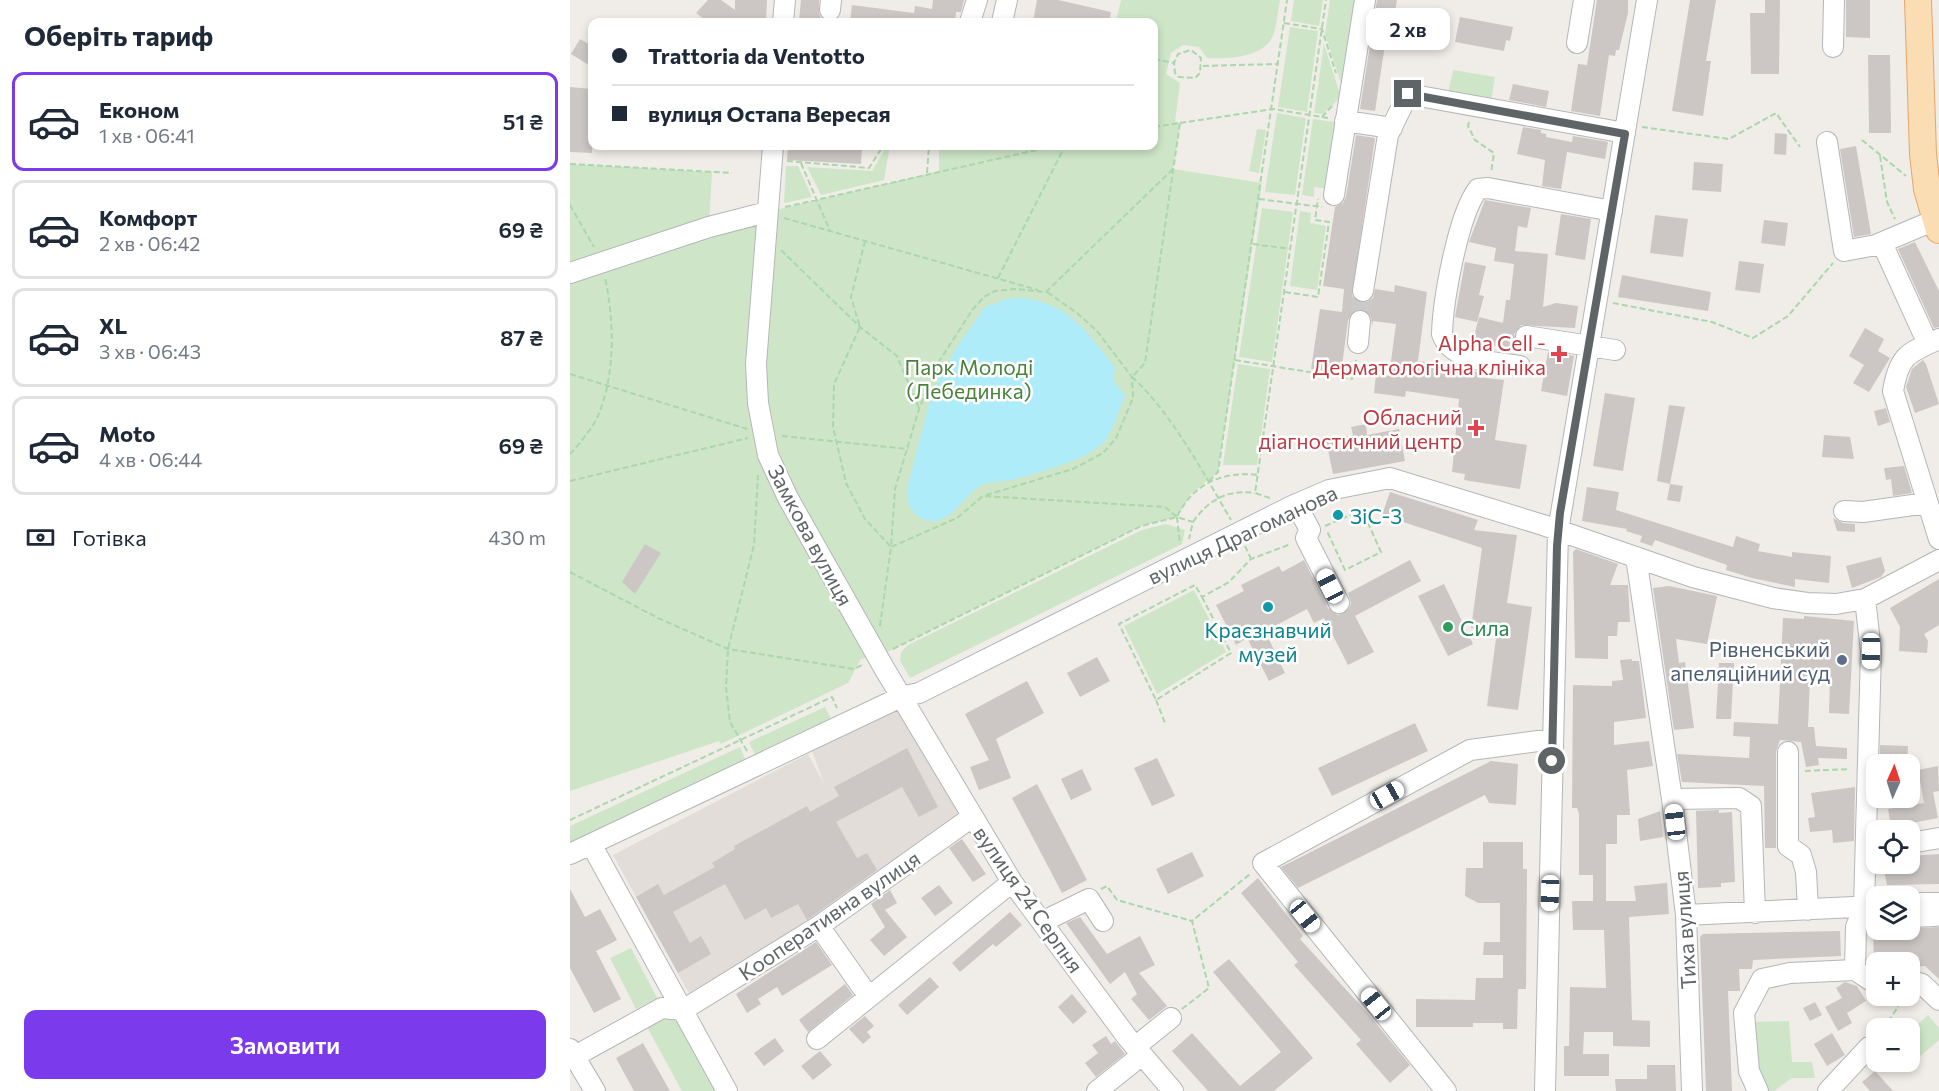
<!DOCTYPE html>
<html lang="uk">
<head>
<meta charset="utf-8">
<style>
  body { margin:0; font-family:Commissioner,sans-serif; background:#f2f2f3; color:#1f2937; height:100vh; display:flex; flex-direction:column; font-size:22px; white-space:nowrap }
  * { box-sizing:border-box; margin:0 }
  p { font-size:20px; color:#747a83 }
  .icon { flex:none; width:33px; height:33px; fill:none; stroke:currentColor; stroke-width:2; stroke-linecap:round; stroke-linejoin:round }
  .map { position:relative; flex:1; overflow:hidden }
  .sheet { display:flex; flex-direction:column; background:#fff; width:570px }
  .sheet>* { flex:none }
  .banner { position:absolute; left:18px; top:18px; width:570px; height:132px; border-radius:12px; box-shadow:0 3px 9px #0003; display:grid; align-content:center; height:132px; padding:0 24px; background:#fff }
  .needle { width:39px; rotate:3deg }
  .tools { position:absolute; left:1296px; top:754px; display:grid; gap:12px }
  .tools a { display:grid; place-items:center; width:54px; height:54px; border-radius:12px; background:#fff; box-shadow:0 3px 9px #0003; font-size:30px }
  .end { position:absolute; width:27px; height:27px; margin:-14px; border:8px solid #5f6567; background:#fff; box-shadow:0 0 0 3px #fff }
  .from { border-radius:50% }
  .bubble { position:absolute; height:42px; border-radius:12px; background:#fff; box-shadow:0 3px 9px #0003; font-size:20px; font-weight:600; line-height:42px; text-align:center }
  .car { position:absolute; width:18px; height:36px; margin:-18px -9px; border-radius:8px; box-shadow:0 0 4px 2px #0007; background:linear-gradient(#fff 24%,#345 0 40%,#fff 0 76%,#345 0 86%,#fff 0) }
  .banner b { display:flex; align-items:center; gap:21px; height:57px; font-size:22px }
  .banner b+b { border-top:2px solid #e0e1e3 }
  .banner i { width:15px; height:15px; background:#1f2937 }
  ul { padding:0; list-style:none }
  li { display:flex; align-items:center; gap:18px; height:99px; margin:0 12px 9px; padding:0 12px; border:3px solid #e0e1e3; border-radius:12px }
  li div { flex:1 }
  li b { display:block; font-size:22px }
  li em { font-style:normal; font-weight:600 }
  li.current { border-color:#7c3aed }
  li>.icon { width:54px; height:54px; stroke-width:1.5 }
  h2 { padding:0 24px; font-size:27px; line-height:72px }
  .pay { display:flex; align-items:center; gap:15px; height:66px; padding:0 24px; font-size:22px }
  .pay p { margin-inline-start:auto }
  .button { display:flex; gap:12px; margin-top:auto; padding:12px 24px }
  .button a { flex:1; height:69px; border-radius:12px; background:#7c3aed; color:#fff; font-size:24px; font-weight:600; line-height:69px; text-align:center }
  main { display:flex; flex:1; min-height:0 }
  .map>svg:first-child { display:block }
  .education { fill:#e3ddd9 }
  .green { fill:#cee6c7 }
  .water { fill:#aeecfa }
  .building { fill:#ccc7c4 }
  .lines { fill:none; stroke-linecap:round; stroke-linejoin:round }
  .minor-tunnel { stroke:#cccac8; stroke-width:20; stroke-dasharray:20 10; stroke-linecap:butt }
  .minor-casing { stroke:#b3b7b9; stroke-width:22 }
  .major-casing { stroke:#e9a468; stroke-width:28 }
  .path { stroke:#aad7ab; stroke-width:2; stroke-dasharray:6 3; stroke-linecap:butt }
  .minor { stroke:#fff; stroke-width:20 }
  .major { stroke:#faddb3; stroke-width:26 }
  .route { stroke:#5f6567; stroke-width:8 }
  .health-dot { fill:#e0444e; stroke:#fff; stroke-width:2 }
  .culture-dot { fill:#0f9aa8; stroke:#fff; stroke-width:2 }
  .leisure-dot { fill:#2e9e5b; stroke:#fff; stroke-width:2 }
  .service-dot { fill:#5c6f8a; stroke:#fff; stroke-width:2 }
  .labels { text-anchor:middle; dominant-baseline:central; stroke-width:5; stroke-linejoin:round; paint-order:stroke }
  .health-label { font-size:21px; fill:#be3a42; stroke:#fff; text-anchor:end }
  .park-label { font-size:21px; fill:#49823b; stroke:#fff }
  .culture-label { font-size:21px; fill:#0d838f; stroke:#fff; text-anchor:start }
  .street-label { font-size:21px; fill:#5f6567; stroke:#fff }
  .leisure-label { font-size:21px; fill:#27864d; stroke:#fff; text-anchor:start }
  .service-label { font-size:21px; fill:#4e5e75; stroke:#fff; text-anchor:end }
</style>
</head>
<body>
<main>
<section class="sheet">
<h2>Оберіть тариф</h2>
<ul>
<li class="current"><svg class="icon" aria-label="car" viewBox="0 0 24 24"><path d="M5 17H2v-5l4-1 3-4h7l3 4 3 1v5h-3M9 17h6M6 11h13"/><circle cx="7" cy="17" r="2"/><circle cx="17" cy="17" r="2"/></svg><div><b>Економ</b><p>1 хв · 06:41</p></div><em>51 ₴</em></li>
<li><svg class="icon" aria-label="car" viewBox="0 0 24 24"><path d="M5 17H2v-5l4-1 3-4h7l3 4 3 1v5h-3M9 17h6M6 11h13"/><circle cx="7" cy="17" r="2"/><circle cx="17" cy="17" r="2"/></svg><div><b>Комфорт</b><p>2 хв · 06:42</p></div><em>69 ₴</em></li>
<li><svg class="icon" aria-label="car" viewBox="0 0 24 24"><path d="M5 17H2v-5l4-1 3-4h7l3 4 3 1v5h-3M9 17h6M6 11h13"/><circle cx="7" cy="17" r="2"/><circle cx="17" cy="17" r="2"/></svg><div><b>XL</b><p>3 хв · 06:43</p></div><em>87 ₴</em></li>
<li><svg class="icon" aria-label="car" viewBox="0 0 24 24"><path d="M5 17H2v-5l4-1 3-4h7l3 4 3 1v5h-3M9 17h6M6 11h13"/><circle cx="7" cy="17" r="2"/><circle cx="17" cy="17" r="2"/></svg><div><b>Moto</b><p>4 хв · 06:44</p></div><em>69 ₴</em></li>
</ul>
<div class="pay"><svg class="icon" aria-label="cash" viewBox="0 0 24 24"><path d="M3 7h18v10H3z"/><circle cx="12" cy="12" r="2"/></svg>Готівка<p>430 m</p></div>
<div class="button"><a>Замовити</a></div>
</section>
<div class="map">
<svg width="1369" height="1091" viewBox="0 0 1369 1091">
  <rect width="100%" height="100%" fill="#f0ece8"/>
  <path class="education" d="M331 697 402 817 122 999 43 855 238 754 254 784 239 742Z"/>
  <path class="green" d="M551 0H710C708 11 707 22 704 33 696 58 659 59 637 58L629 47 613 45 601 53 596 74 610 83 605 122 610 123 603 169 692 183 648 472 621 494 607 517 571 526 313 654 291 659 278 683 151 744 149 741 0 791V164L142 172 139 226 369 171V146H584V22H546Z
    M724 0H753L749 26 721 21Z
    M760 0H792L775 96 755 34Z
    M720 27 748 31 737 112 708 107Z
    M754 44 771 97 753 114 744 113Z
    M883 70 925 77 921 101 878 94Z
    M707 113 736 118 725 195 695 192Z
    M743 119 772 123 761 189 744 187V197L732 195Z
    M687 129 696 130 689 173 679 171Z
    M317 146H320L314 180 251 195 237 167 302 171Z
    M216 166H228L242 197 214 203Z
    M692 208 723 212 702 362 669 357Z
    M730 211 741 213 740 223 756 226 747 290 720 286Z
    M668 364 700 369 687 465H653Z
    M596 524 615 530 612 544 340 678 330 661 331 652 338 645 572 530Z
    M624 590 656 652 587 694 554 626Z
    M255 707 263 723 187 759 179 742Z
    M170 747 177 763 0 847V826Z
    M61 948 87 998 66 1009 40 958Z
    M1358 1015 1369 1028V1040L1347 1059 1340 1050V1031Z
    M95 1017 107 1018 146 1091H112L77 1027Z
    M1219 1021 1222 1062H1242L1245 1078H1222L1204 1091H1195L1189 1083 1179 1022Z"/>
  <path class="water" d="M453 298C502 305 516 332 545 367L543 381 555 395C549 409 545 425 537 438 523 459 470 472 446 479 436 481 424 481 414 484 394 491 379 535 349 517 339 510 336 500 337 489L362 393 387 347 415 307 437 299Z"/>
  <path class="building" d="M138 0H151L165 10V0H197L196 22H138L126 13Z
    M231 0H249V14L253 22 229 20Z
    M363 0H394L391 12H386L385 22H280L282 5 344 13 345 6 362 9Z
    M467 0H488L541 12 539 22H463Z
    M807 0H827L825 12 820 11 805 111 790 109Z
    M1027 0H1058V13L1049 50H1046L1045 56 1039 55 1030 116 1001 111 1008 64 1017 65Z
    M1120 0H1146L1136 61H1141L1133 116 1102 111Z
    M1195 0H1210L1209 74H1181L1180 13H1195Z
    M1276 0H1300V38L1276 37Z
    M890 17 943 27 940 41 936 40 934 51 885 42Z
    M10 39 22 46V67L1 54Z
    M1298 55H1320L1321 133H1299Z
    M943 84 979 91 976 107 939 100Z
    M0 87 22 89V153L0 152Z
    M953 127 971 130V133L976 134V137L1002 142 1003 136 1038 142 1035 159 997 152 991 189 972 186 975 160 947 154Z
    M1205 133 1217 134 1216 155 1204 154Z
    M786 135 805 138 782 296 791 303 797 302 803 298 805 289 824 292 825 285 857 292 848 361 892 367 907 372V377L934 380 925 440 957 445 950 489 894 480 895 474 882 472 889 399 836 391 835 397 804 393 806 374 819 376 826 324 803 321 802 326 801 317 797 312 784 310 778 320 771 374 741 369 750 309 772 312 774 289 753 286 765 207 773 203 776 197Z
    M218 146H292L291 164 217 160Z
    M1286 146 1301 234 1284 237 1270 149Z
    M1124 162 1153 164 1151 192 1122 190Z
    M915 200 961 208 957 228 948 226 945 251 978 254 973 307 986 303 1008 306 1005 328 951 325 944 334 947 344 946 351 903 340 909 317 933 323 936 300H940L944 264 924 261 926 248 899 242Z
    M991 214 1021 219 1015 260 985 255Z
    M1085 215 1118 219 1113 257 1080 253Z
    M1194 220 1218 223 1215 246 1191 243Z
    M1345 242 1369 291V327L1364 328 1328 249Z
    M1169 261 1194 264 1190 293 1165 290Z
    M895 262 916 266 909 295 914 296 907 322 885 317Z
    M1052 275 1141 292 1138 311 1048 297Z
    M1295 328 1314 339 1308 351 1320 358 1299 392 1283 383 1294 365 1279 356Z
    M978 352 1004 356 997 396 971 391Z
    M1353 360 1356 364 1369 404 1345 413 1336 387 1342 369Z
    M1035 393 1065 398 1053 471 1023 466Z
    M1099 405 1115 407 1100 484 1087 481Z
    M1316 408 1320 422 1308 426 1304 411Z
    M796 424 797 435 829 429 835 461 763 474 756 440 783 435 781 427Z
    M1254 435 1280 437 1284 459 1252 457Z
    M1334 466 1342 493 1323 496 1321 479 1316 480 1314 468Z
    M1100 484 1113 486 1110 502 1097 500Z
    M1017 487 1049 492 1046 510 1163 547 1166 536 1190 544 1188 551 1222 557V552L1261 556 1259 583 1225 579V587L1182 578 1156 570 1157 565 1085 540 1082 546 1070 542 1072 536 1056 531 1057 529 1012 521Z
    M820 492 908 520 904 530 947 535 937 603 962 607 948 710 917 706 927 631 901 628 912 548 812 515Z
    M1263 518 1273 523 1285 524V532L1267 531Z
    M75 544 91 553 65 594 52 582Z
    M1006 549 1048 564 1040 585H1058L1060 622H1048L1047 636H1038V659L1005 658 1003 552Z
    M1311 557 1315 571 1311 577 1282 588 1276 566Z
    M734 560 758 608 768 615 779 609 781 603 778 593 840 560 851 581 785 616 804 652 778 665 754 618 744 623 737 609 695 631 715 673 699 681 677 638 666 645 646 605 674 591 671 585 709 566 712 572Z
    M1369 579V625L1354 634 1358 641 1357 653 1329 651 1330 627 1320 608Z
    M874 584 903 644 878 656 848 596Z
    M1099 586 1147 596 1137 644 1106 639 1109 663 1115 662 1124 728 1104 730 1083 588Z
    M1234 616 1284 621 1279 714 1259 713 1260 679 1240 678 1238 727H1244L1246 746 1277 748V759L1248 758 1249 765 1236 767 1231 742 1210 740 1206 752V848H1195L1194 786 1112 782 1107 754 1179 758 1180 737 1163 736 1164 722 1208 724 1213 618 1234 619Z
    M527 657 540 681 510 697 497 673Z
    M1062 659V661H1069L1076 718 1044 722V745L1079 741 1083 766 1057 770 1060 815H1047V844H1036V901H1066L1064 886 1097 883 1099 914 1059 917 1062 1020 1080 1021V1047L1043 1046V1032H1014L1013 1054H1039V1076H994V1046H999L1000 987 1036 988 1034 930H1003L1002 901H1023V875H1009V814L1007 808H1002L1003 685 1042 686V681L1053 680 1050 660Z
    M1149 663H1164L1161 719H1146Z
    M457 681 474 713 426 739 441 778 409 790 400 767 419 760 395 714Z
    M845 723 858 751 762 796 748 768Z
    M1310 745 1338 746 1337 765H1310Z
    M337 748 368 807 349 817 332 787 266 822 287 858 297 853 307 870 237 920 228 904 201 918 196 908 175 920 155 884 103 912 120 943 131 936 141 954 108 973 66 897 88 884 94 895 145 867 142 863 165 849 164 846 237 806 240 812 269 796 264 787Z
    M587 758 605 796 582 806 564 768Z
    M921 761 948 764 946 805 919 803 915 795 728 888 711 867Z
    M1368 766 1369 791 1363 792 1368 818 1321 827 1318 809 1354 803 1348 770Z
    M512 769 522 790 501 800 491 779Z
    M467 784 517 880 492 893 442 798Z
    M1285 787 1284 841 1263 843 1262 830 1240 832 1238 818 1245 817 1241 793Z
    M1149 810V813L1162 812 1165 882 1151 883V887L1128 888 1126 811Z
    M1090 811 1093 837 1070 841 1068 819Z
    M392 839 416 874 403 882 379 848Z
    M913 842H953V869H957L956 989H948L947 1029H933V1023H903V1027H846V999L905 1000 906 978H933V955H913L914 942H930V903H908L895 896 896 868H913Z
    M622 852 634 876 598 894 586 869Z
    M1369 854V884L1317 885 1313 865 1340 864V856Z
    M688 878 733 936 730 939 800 1016 840 1065 820 1083 786 1044 791 1040 724 965 728 962 671 893Z
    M369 885 383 903 365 916 351 898Z
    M0 889 15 917 30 909 47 940 26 951 51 999 24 1013 0 968Z
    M320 890 327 903 315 910 337 937 314 956 300 940 315 927 301 904Z
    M440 912 452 925 426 947 423 944 390 972 382 963Z
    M510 917 537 954 570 936 585 965 569 973 597 1006 579 1020 561 999 567 994 555 972 540 984 496 923Z
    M1369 927V979L1355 966 1340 967V963H1304L1303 931Z
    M1270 931 1271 956 1183 960 1182 969H1169L1170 991H1158L1162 1091H1136L1130 937 1133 934Z
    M246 942 262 965 212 996 207 987 188 999 191 1004 177 1013 166 994Z
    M659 959 743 1058 704 1091H638L602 1051 622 1033 670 1086 711 1052 643 972Z
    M360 977 369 987 337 1015 328 1005Z
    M1275 982 1287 986 1296 1001 1277 1013 1282 1023 1268 1031 1255 1007 1272 998 1266 988Z
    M275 984 283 995 238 1032 229 1020Z
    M502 994 517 1012 503 1024 488 1007Z
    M1245 1002 1252 1015 1240 1021 1233 1008Z
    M295 1016 304 1026 297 1032 301 1037 293 1044 279 1029Z
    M1262 1033 1275 1055 1257 1066 1244 1044Z
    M536 1036 541 1044 545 1041 555 1054 526 1077 515 1063 528 1053 522 1045Z
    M205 1038 214 1051 194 1066 184 1053Z
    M73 1043 100 1091H64L46 1058Z
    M250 1051 262 1065 243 1080 231 1066Z
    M1077 1065H1105L1106 1091H1046L1045 1079H1077Z
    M1305 1071 1323 1091H1300L1292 1082Z"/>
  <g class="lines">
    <path class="minor-tunnel" d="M790 321 793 291"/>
    <g class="minor-casing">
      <path id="minor" d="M260 10 261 0
        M213 22 215 0
        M400 22 407 0
        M432 22 437 0
        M1007 43 1014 0
        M1263 47 1264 0
        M775 121 822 128
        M1257 142 1274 251 1306 245 1365 220
        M203 146 186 364 188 403 198 455 218 498 314 668 442 882 557 1037 603 1091
        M764 195 795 0
        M1312 243 1353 333
        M0 273 139 227 197 212
        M793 291 818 135 838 94 1055 133
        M956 336 1045 350
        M1369 339C1338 353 1329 355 1323 391L1369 539
        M788 343 790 321
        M950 366C925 362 881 362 872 334 873 300 888 215 908 189L918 188 1042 211
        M726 504 740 530 736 538 769 603
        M1274 511 1293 512 1357 503
        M1066 557 1102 799 1116 915 1122 1091
        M1218 752V846L1231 855 1236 872 1238 910
        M1102 799 1169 798 1181 806 1185 913
        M1340 843 1369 838
        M21 844 157 1091
        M0 854 331 697 349 693 722 506 759 490 820 478 973 525 1123 577 1203 598 1237 603 1266 604 1295 599 1369 560
        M1340 903H1369
        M1116 915 1305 906
        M1340 917 1365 916
        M472 922 519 899 533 921
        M249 926 299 997
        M1285 970 1286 927 1294 907 1301 651 1295 599
        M1285 970 1300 980 1306 981
        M1340 981 1352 984 1369 1000
        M113 1010 249 926 402 817
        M247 1039 442 882
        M565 1047 601 1018
        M0 1049 25 1091
        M5 1056 92 1008 113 1010
        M527 1091 572 1055
        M876 1091 693 863 900 750 983 739
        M975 1091 988 531 1077 0
        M1188 1091 1179 1071 1174 1013 1192 979 1220 973 1285 970
        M1258 1091 1299 1047"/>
    </g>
    <g class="major-casing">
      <path id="major" d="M1348 0 1353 154 1357 189 1369 230"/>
    </g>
    <path class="path" d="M714 23 752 29 766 73
      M584 59 604 63 608 54 621 50 631 58 630 73 625 78 609 77 605 73 604 63
      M633 66 707 64
      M752 117 762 106
      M899 122 898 126 905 140 924 153 921 173
      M610 123 703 109 758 118
      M584 127 610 123 575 363 562 377C601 412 634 474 661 520
      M1072 127 1159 139 1206 113 1230 147
      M1292 140 1336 176
      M1310 156 1317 202 1325 219
      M217 161 299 168 313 146
      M231 163 260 231
      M0 164 162 173
      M603 169 476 292 446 289 425 291 414 297 403 309 368 363 349 409 325 489 321 547 387 518 413 496 595 507 607 517 623 522 619 539
      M357 173 359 146
      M689 199 752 207
      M0 205 24 247
      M215 207 484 146
      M214 218 468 290
      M295 241 281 297 290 327 264 384 263 427 276 483 295 519 321 547 310 626
      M683 244 721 249
      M211 250 290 327 327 356 349 408
      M428 278 495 146
      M715 292 748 297 759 222 745 220 748 199
      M1043 303 1142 322 1183 338 1218 316 1263 263
      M665 360 782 379 786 360
      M0 374 177 429
      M212 436 338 449
      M0 454C9 444 22 429 28 416 46 373 44 321 35 277
      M0 481 178 438
      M639 481 648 472 717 0
      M416 495 503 469 533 453 546 438 563 398 562 377 527 331 507 313 477 292
      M700 498 685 493 756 0
      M607 517 610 544
      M623 522C638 500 658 489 685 493
      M755 526 792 510 811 552 775 570 757 531
      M675 546 681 559
      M0 572 88 618 158 649 284 669 292 665
      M632 597 661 653 586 700 549 624 625 585 632 597 659 582 681 559 721 544
      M323 649 571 526 607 517C623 483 653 471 689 475
      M586 700 595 723
      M177 751 160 722 156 687 158 649 184 545 188 475
      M1235 771 1280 769
      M0 820 262 697 267 708
      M531 889 537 886 547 900 622 921
      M612 1009 639 988 622 921 680 874
      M1313 1029 1328 1007V996"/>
    <use href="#minor" class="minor"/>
    <use href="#major" class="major"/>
  </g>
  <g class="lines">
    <path class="route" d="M838 94 1055 134 990 513 987 546 982 761"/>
  </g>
  <g class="health-dot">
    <path d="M986 345h6v6h6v6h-6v6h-6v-6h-6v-6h6z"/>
    <path d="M903 419h6v6h6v6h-6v6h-6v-6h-6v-6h6z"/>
  </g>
  <g class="culture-dot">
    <circle cx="768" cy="515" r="6"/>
    <circle cx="698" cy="607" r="6"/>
  </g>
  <circle class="leisure-dot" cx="878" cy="627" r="6"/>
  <circle class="service-dot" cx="1272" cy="660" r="6"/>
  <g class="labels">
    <g class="health-label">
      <text x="976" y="342">Alpha Cell -<tspan x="976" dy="24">Дерматологічна клініка</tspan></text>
      <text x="892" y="416">Обласний<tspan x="892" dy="24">діагностичний центр</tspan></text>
    </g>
    <g class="park-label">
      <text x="399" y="366">Парк Молоді<tspan x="399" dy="24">(Лебединка)</tspan></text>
    </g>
    <g class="culture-label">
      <text x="780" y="515">ЗіС-3</text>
      <text x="698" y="629" text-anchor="middle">Краєзнавчий<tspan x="698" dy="24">музей</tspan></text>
    </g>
    <g class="street-label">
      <text transform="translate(672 534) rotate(-25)">вулиця Драгоманова</text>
      <text transform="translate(241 535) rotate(62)">Замкова вулиця</text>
      <text transform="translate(459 899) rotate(55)">вулиця 24 Серпня</text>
      <text transform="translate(259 915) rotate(-34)">Кооперативна вулиця</text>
      <text transform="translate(1114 930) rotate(-94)">Тиха вулиця</text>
    </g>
    <g class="leisure-label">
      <text x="890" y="627">Сила</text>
    </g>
    <g class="service-label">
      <text x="1260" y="648">Рівненський<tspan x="1260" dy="24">апеляційний суд</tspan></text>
    </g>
  </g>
</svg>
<div class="tools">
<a><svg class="needle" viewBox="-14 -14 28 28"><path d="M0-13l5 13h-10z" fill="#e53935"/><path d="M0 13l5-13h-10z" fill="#747a83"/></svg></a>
<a><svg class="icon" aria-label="locate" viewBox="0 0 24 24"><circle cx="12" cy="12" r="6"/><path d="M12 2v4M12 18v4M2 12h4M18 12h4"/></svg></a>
<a><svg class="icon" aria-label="layers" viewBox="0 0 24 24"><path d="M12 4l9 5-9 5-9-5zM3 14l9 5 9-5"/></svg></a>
<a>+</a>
<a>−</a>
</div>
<i class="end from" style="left:982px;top:761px"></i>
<i class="end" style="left:838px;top:94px"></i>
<div class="bubble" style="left:796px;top:8px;width:84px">2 хв</div>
<i class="car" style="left:760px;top:586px;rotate:333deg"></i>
<i class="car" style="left:1301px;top:651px;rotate:181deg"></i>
<i class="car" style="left:817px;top:795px;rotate:61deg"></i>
<i class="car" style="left:1105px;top:822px;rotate:353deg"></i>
<i class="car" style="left:980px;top:893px;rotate:182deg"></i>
<i class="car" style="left:735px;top:916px;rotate:141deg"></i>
<i class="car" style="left:806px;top:1004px;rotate:321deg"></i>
<div class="banner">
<b><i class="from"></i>Trattoria da Ventotto</b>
<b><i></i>вулиця Остапа Вересая</b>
</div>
</div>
</main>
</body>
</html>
